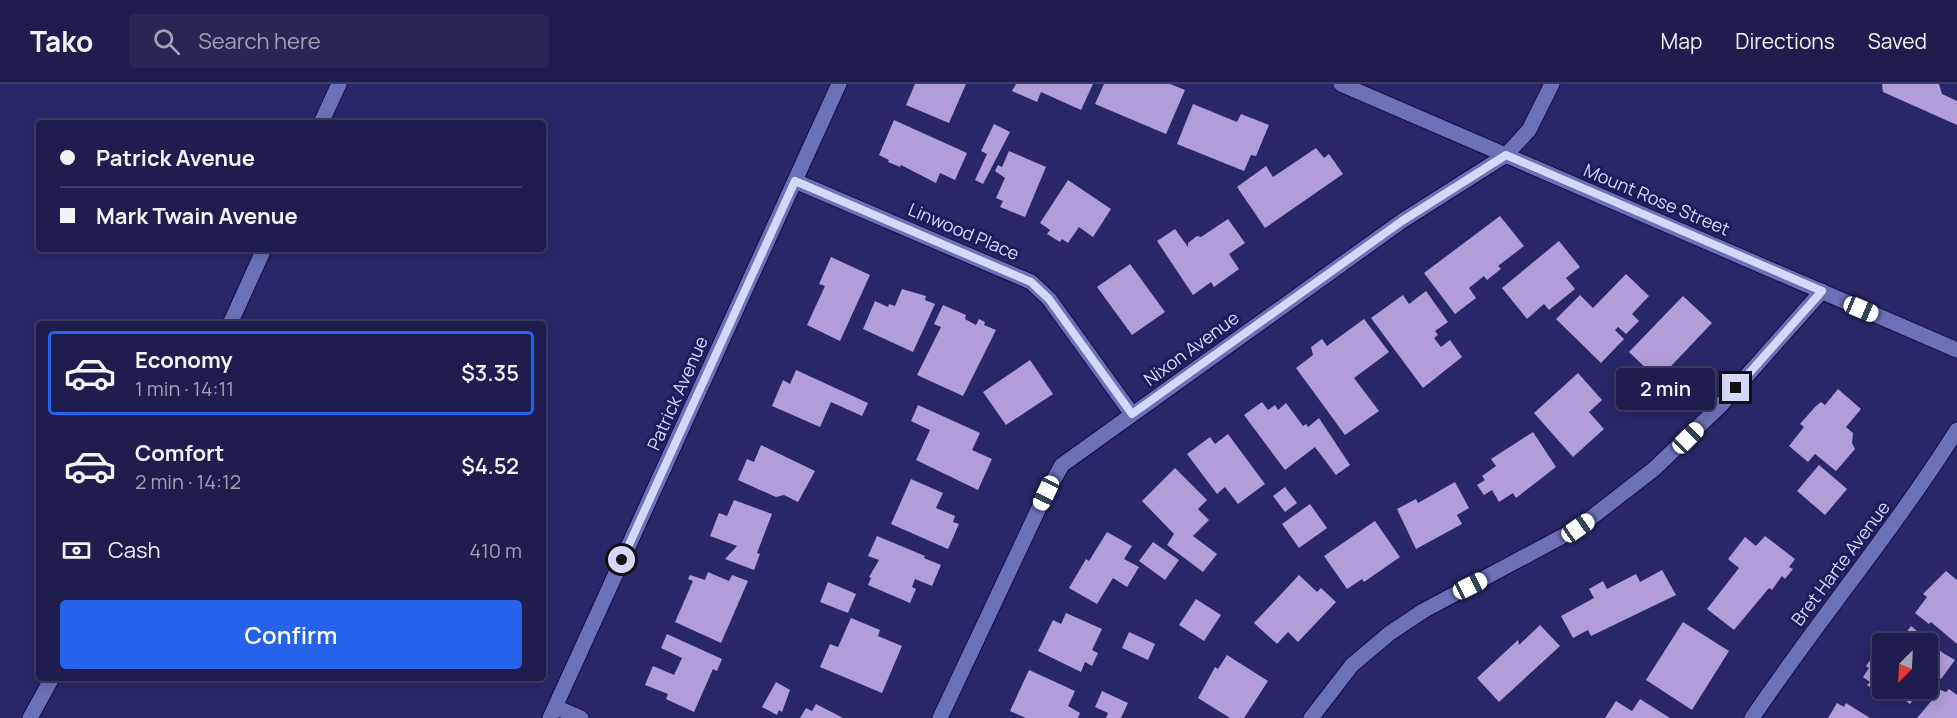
<!DOCTYPE html>
<html lang="en">
<head>
<meta charset="utf-8">
<style>
  body { margin:0; font-family:Manrope,sans-serif; background:#272654; color:#f1f3f6; height:100vh; display:flex; flex-direction:column; font-size:22px; white-space:nowrap }
  * { box-sizing:border-box; margin:0 }
  p { font-size:20px; color:#a1a2b6 }
  .icon { flex:none; width:33px; height:33px; fill:none; stroke:currentColor; stroke-width:2; stroke-linecap:round; stroke-linejoin:round }
  .map { position:relative; flex:1; overflow:hidden }
  .drawer { position:absolute; left:36px; top:237px; width:510px; height:360px; display:flex; flex-direction:column; background:#1f1d4d; border-radius:6px; box-shadow:0 3px 15px #0003,0 0 0 2px #3c3b65 }
  .drawer>* { flex:none }
  .guide { position:absolute; left:36px; top:36px; width:510px; height:132px; border-radius:6px; box-shadow:0 3px 15px #0003,0 0 0 2px #3c3b65; display:grid; align-content:center; height:132px; padding:0 24px; background:#1f1d4d }
  .needle { width:39px; rotate:204deg }
  .controls { position:absolute; left:1872px; top:549px; display:grid; gap:12px }
  .controls a { display:grid; place-items:center; width:66px; height:66px; border-radius:6px; background:#1f1d4d; box-shadow:0 3px 15px #0003,0 0 0 2px #3c3b65; font-size:30px }
  .end { position:absolute; width:27px; height:27px; margin:-14px; border:8px solid #d5d9f9; background:#111; box-shadow:0 0 0 3px #111 }
  .from { border-radius:50% }
  .bubble { position:absolute; height:42px; border-radius:6px; background:#1f1d4d; box-shadow:0 3px 15px #0003,0 0 0 2px #3c3b65; font-size:20px; font-weight:600; line-height:42px; text-align:center }
  .car { position:absolute; width:18px; height:36px; margin:-18px -9px; border-radius:8px; box-shadow:0 0 4px 2px #0007; background:linear-gradient(#fff 24%,#345 0 40%,#fff 0 76%,#345 0 86%,#fff 0) }
  .guide b { display:flex; align-items:center; gap:21px; height:57px; font-size:22px }
  .guide b+b { border-top:2px solid #3c3b65 }
  .guide i { width:15px; height:15px; background:#f1f3f6 }
  ul { padding:10px 0 0; list-style:none }
  li { display:flex; align-items:center; gap:18px; height:84px; margin:0 12px 9px; padding:0 12px; border:3px solid transparent; border-radius:6px }
  li div { flex:1 }
  li b { display:block; font-size:22px }
  li em { font-style:normal; font-weight:600 }
  li.selected { border-color:#2563eb }
  li>.icon { width:54px; height:54px; stroke-width:1.5 }
  .pay { display:flex; align-items:center; gap:15px; height:66px; padding:0 24px; font-size:22px }
  .pay p { margin-inline-start:auto }
  .button { display:flex; gap:12px; margin-top:auto; padding:12px 24px }
  .button a { flex:1; height:69px; border-radius:6px; background:#2563eb; color:#fff; font-size:24px; font-weight:600; line-height:69px; text-align:center }
  header { display:flex; align-items:center; gap:36px; box-sizing:border-box; height:84px; padding:0 30px; background:#1f1d4d; border-bottom:2px solid #3c3b65 }
  header strong { font-size:28px }
  nav { display:flex; gap:33px; margin-inline-start:auto; font-size:21px }
  .search { width:420px; height:54px; background:#272654; display:flex; align-items:center; gap:15px; box-sizing:border-box; padding:0 21px; border-radius:6px; color:#a1a2b6; font-size:22px }
  .map>svg:first-child { display:block }
  .building { fill:#b19dd7 }
  .lines { fill:none; stroke-linecap:round; stroke-linejoin:round }
  .minor-casing { stroke:#140a49; stroke-width:17 }
  .tertiary-casing { stroke:#140a49; stroke-width:17 }
  .minor { stroke:#6c70b7; stroke-width:15 }
  .tertiary { stroke:#6c70b7; stroke-width:15 }
  .route { stroke:#d5d9f9; stroke-width:8 }
  .labels { text-anchor:middle; dominant-baseline:central; stroke-width:6; stroke-linejoin:round; paint-order:stroke }
  .street-label { font-size:18px; fill:#d5d9f9; stroke:#201c5b }
</style>
</head>
<body>
<header>
<strong>Tako</strong>
<div class="search"><svg class="icon" aria-label="search" viewBox="0 0 24 24"><circle cx="10" cy="10" r="6"/><path d="M15 15l6 6"/></svg>Search here</div>
<nav><a>Map</a><a>Directions</a><a>Saved</a></nav>
</header>
<div class="map">
<svg width="1957" height="634" viewBox="0 0 1957 634">
  <rect width="100%" height="100%" fill="#292767"/>
  <path class="building" d="M915 0H966L949 39 906 21Z
    M1016 0H1093L1081 26 1041 8 1037 18 1012 7Z
    M1104 0H1170L1185 6 1166 50 1095 20Z
    M1882 0H1939L1942 10 1957 17V41L1883 8Z
    M1193 20 1237 38 1241 30 1269 41 1256 72 1251 71 1244 87 1177 60Z
    M894 36 967 69 955 96 940 89 936 99 901 81 900 83 888 78 889 76 879 71Z
    M994 40 1010 48 983 100 975 96 987 70 981 67Z
    M1316 64 1324 74 1329 70 1343 90 1265 144 1237 103 1266 82 1273 93Z
    M1009 67 1046 83 1025 133 1000 123 1003 117 996 114 1005 94 995 87 998 81 1002 83Z
    M1068 96 1111 125 1093 153 1079 143 1068 159 1062 155 1060 158 1047 150 1050 146 1040 139Z
    M1500 132 1524 162 1498 182 1501 185 1487 196 1484 192 1469 204 1476 214 1455 230 1424 189Z
    M1228 135 1245 159 1229 170 1239 185 1214 203 1211 198 1193 211 1157 157 1175 145 1188 163V159L1197 152 1201 153Z
    M1559 157 1580 183 1566 194 1575 205 1549 226 1544 220 1527 235 1502 204Z
    M831 173 870 191 840 257 807 241 825 202 819 200Z
    M1130 180 1165 228 1132 251 1097 203Z
    M1626 190 1649 212 1632 230 1639 237 1626 250 1618 243 1615 246 1624 255 1601 279 1556 235 1580 211 1593 224Z
    M902 205 926 212 925 216 935 220 913 268 863 245 875 217 888 223 889 220 895 222Z
    M1426 207 1448 238 1435 247 1438 251 1434 254 1441 263 1450 256 1462 273 1423 304 1371 234 1403 211 1409 220Z
    M1683 212 1712 239 1634 321 1628 315 1651 289 1629 268Z
    M943 221 966 231 965 235 976 241 979 235 985 238 984 241 996 246 963 312 917 291 941 243 934 240Z
    M1364 235 1389 268 1354 294 1379 327 1345 351 1296 284 1313 271 1311 263 1322 255 1327 262Z
    M1030 276 1053 310 1006 341 983 308Z
    M796 286 868 319 862 332 831 318 820 343 772 322 783 296 790 300Z
    M1578 289 1602 316 1589 328 1604 345 1573 373 1534 329Z
    M1838 305 1861 325 1846 343 1853 349 1852 359 1855 365 1836 387 1815 370 1808 378 1789 362 1804 343 1800 340 1815 323 1821 318 1825 321Z
    M1262 318 1268 326 1275 321 1278 326 1286 319 1303 342 1306 340 1308 343 1319 334 1350 381 1336 391 1315 363 1285 386 1244 331Z
    M918 321 980 349 972 366 992 375 978 406 916 376 930 346 911 337Z
    M1533 348 1556 383 1516 414 1513 409 1499 418 1492 406 1484 411 1477 401 1485 396 1482 392 1496 382 1491 375Z
    M1228 350 1265 400 1238 420 1225 403 1217 410 1187 370 1210 353 1215 360Z
    M761 361 815 387 798 418 784 411 776 413 738 396 747 375 754 378Z
    M1819 381 1847 405 1825 431 1797 407Z
    M1175 384 1207 416 1198 425 1209 436 1193 452 1217 470 1203 488 1167 461 1174 450 1142 417Z
    M911 395 943 409 936 424 955 432 953 438 959 440 948 465 891 440Z
    M1455 398 1469 424 1457 431 1462 440 1416 465 1397 425 1416 415 1418 419Z
    M1285 403 1297 419 1285 428 1273 412Z
    M734 416 772 430 757 469 760 470 754 486 725 475 737 462 710 452 719 429 727 432Z
    M1310 420 1327 444 1299 464 1282 440Z
    M1375 437 1400 473 1364 498 1362 495 1347 505 1324 472Z
    M1107 448 1132 462 1124 475 1139 483 1127 503 1113 494 1097 520 1069 504 1086 475 1089 477Z
    M877 452 925 472 924 474 941 481 932 502 915 495 912 503 916 505 910 519 868 501 871 494 869 493 879 476 868 472Z
    M1765 452 1795 475 1789 483 1793 485 1785 495 1782 492 1772 506 1769 504 1734 546 1707 525 1739 484 1728 475 1745 453 1756 462Z
    M1153 458 1179 476 1165 496 1139 477Z
    M1662 486 1676 511 1591 552 1588 546 1573 554 1561 532 1594 514 1589 505 1603 497 1607 505 1636 490 1640 498Z
    M1946 487 1957 496V560L1931 538 1929 540 1915 529 1927 513 1923 510Z
    M708 488 729 497 732 491 748 497 721 559 675 538 693 497 688 495 690 491 705 496Z
    M1299 491 1317 508 1321 504 1336 518 1298 558 1288 548 1277 560 1254 539Z
    M828 498 856 510 848 529 820 518Z
    M1196 515 1221 531 1204 557 1179 541Z
    M1066 529 1102 545 1092 566 1098 569 1092 582 1085 578 1081 588 1038 567 1053 536 1061 540Z
    M851 534 880 546 878 552 902 562 882 609 820 583 830 560 838 563Z
    M1683 538 1729 567 1692 626 1646 596Z
    M1540 541 1560 562 1499 618 1477 594 1518 556 1519 561Z
    M1911 542 1943 569 1955 576 1941 595 1928 586V560H1898Z
    M1129 548 1155 560 1148 576 1122 564Z
    M667 550 722 575 717 587 713 585 694 628 666 615 668 610 645 601 653 582 674 591 682 574 661 564Z
    M1882 560V604H1922L1910 620 1898 611 1894 616 1880 605 1877 609 1867 601 1870 598 1863 593 1869 584 1866 582Z
    M1227 571 1268 597 1244 634H1230L1198 614 1215 583 1218 585Z
    M1029 586 1075 607 1068 622 1080 629 1078 634H1026L1010 627Z
    M776 598 790 606 782 628 779 626 777 631 762 623Z
    M1935 604 1946 608 1949 605 1957 611V634H1917L1933 615 1929 612Z
    M1102 607 1128 619 1121 634H1106L1108 629 1095 623Z
    M1640 615 1670 634H1605L1616 617 1632 627Z
    M1837 619 1844 623 1846 619 1870 634H1828Z
    M816 620 843 634H800L806 624 812 627Z"/>
  <g class="lines">
    <g class="minor-casing">
      <path id="minor" d="M321 39 339 0
        M795 97 1031 198 1049 215 1132 330
        M230 240 264 165
        M555 623 581 634
        M30 634 52 594
        M550 634 839 0
        M940 634 1046 409 1062 381 1402 137 1506 71 1529 46 1552 0
        M1311 634 1352 581 1390 549 1423 527 1578 444 1654 385 1720 322 1822 207
        M1752 634C1818 536 1894 446 1957 346"/>
    </g>
    <g class="tertiary-casing">
      <path id="tertiary" d="M1341 0 1957 266"/>
    </g>
    <use href="#minor" class="minor"/>
    <use href="#tertiary" class="tertiary"/>
  </g>
  <g class="lines">
    <path class="route" d="M622 476 795 97 1031 198 1049 215 1132 330 1402 137 1506 71 1822 207 1736 304"/>
  </g>
  <g class="labels">
    <g class="street-label">
      <text transform="translate(1657 115) rotate(23)">Mount Rose Street</text>
      <text transform="translate(964 147) rotate(23)">Linwood Place</text>
      <text transform="translate(1191 264) rotate(-36)">Nixon Avenue</text>
      <text transform="translate(677 309) rotate(-66)">Patrick Avenue</text>
      <text transform="translate(1840 479) rotate(-53)">Bret Harte Avenue</text>
    </g>
  </g>
</svg>
<div class="controls">
<a><svg class="needle" viewBox="-14 -14 28 28"><path d="M0-13l5 13h-10z" fill="#e53935"/><path d="M0 13l5-13h-10z" fill="#a1a2b6"/></svg></a>
</div>
<i class="end from" style="left:622px;top:476px"></i>
<i class="end" style="left:1736px;top:304px"></i>
<div class="bubble" style="left:1616px;top:284px;width:99px">2 min</div>
<i class="car" style="left:1861px;top:225px;rotate:113deg"></i>
<i class="car" style="left:1688px;top:354px;rotate:45deg"></i>
<i class="car" style="left:1046px;top:409px;rotate:205deg"></i>
<i class="car" style="left:1578px;top:444px;rotate:55deg"></i>
<i class="car" style="left:1470px;top:502px;rotate:63deg"></i>
<div class="guide">
<b><i class="from"></i>Patrick Avenue</b>
<b><i></i>Mark Twain Avenue</b>
</div>
<section class="drawer">
<ul>
<li class="selected"><svg class="icon" aria-label="car" viewBox="0 0 24 24"><path d="M5 17H2v-5l4-1 3-4h7l3 4 3 1v5h-3M9 17h6M6 11h13"/><circle cx="7" cy="17" r="2"/><circle cx="17" cy="17" r="2"/></svg><div><b>Economy</b><p>1 min · 14:11</p></div><em>$3.35</em></li>
<li><svg class="icon" aria-label="car" viewBox="0 0 24 24"><path d="M5 17H2v-5l4-1 3-4h7l3 4 3 1v5h-3M9 17h6M6 11h13"/><circle cx="7" cy="17" r="2"/><circle cx="17" cy="17" r="2"/></svg><div><b>Comfort</b><p>2 min · 14:12</p></div><em>$4.52</em></li>
</ul>
<div class="pay"><svg class="icon" aria-label="cash" viewBox="0 0 24 24"><path d="M3 7h18v10H3z"/><circle cx="12" cy="12" r="2"/></svg>Cash<p>410 m</p></div>
<div class="button"><a>Confirm</a></div>
</section>
</div>
</body>
</html>
